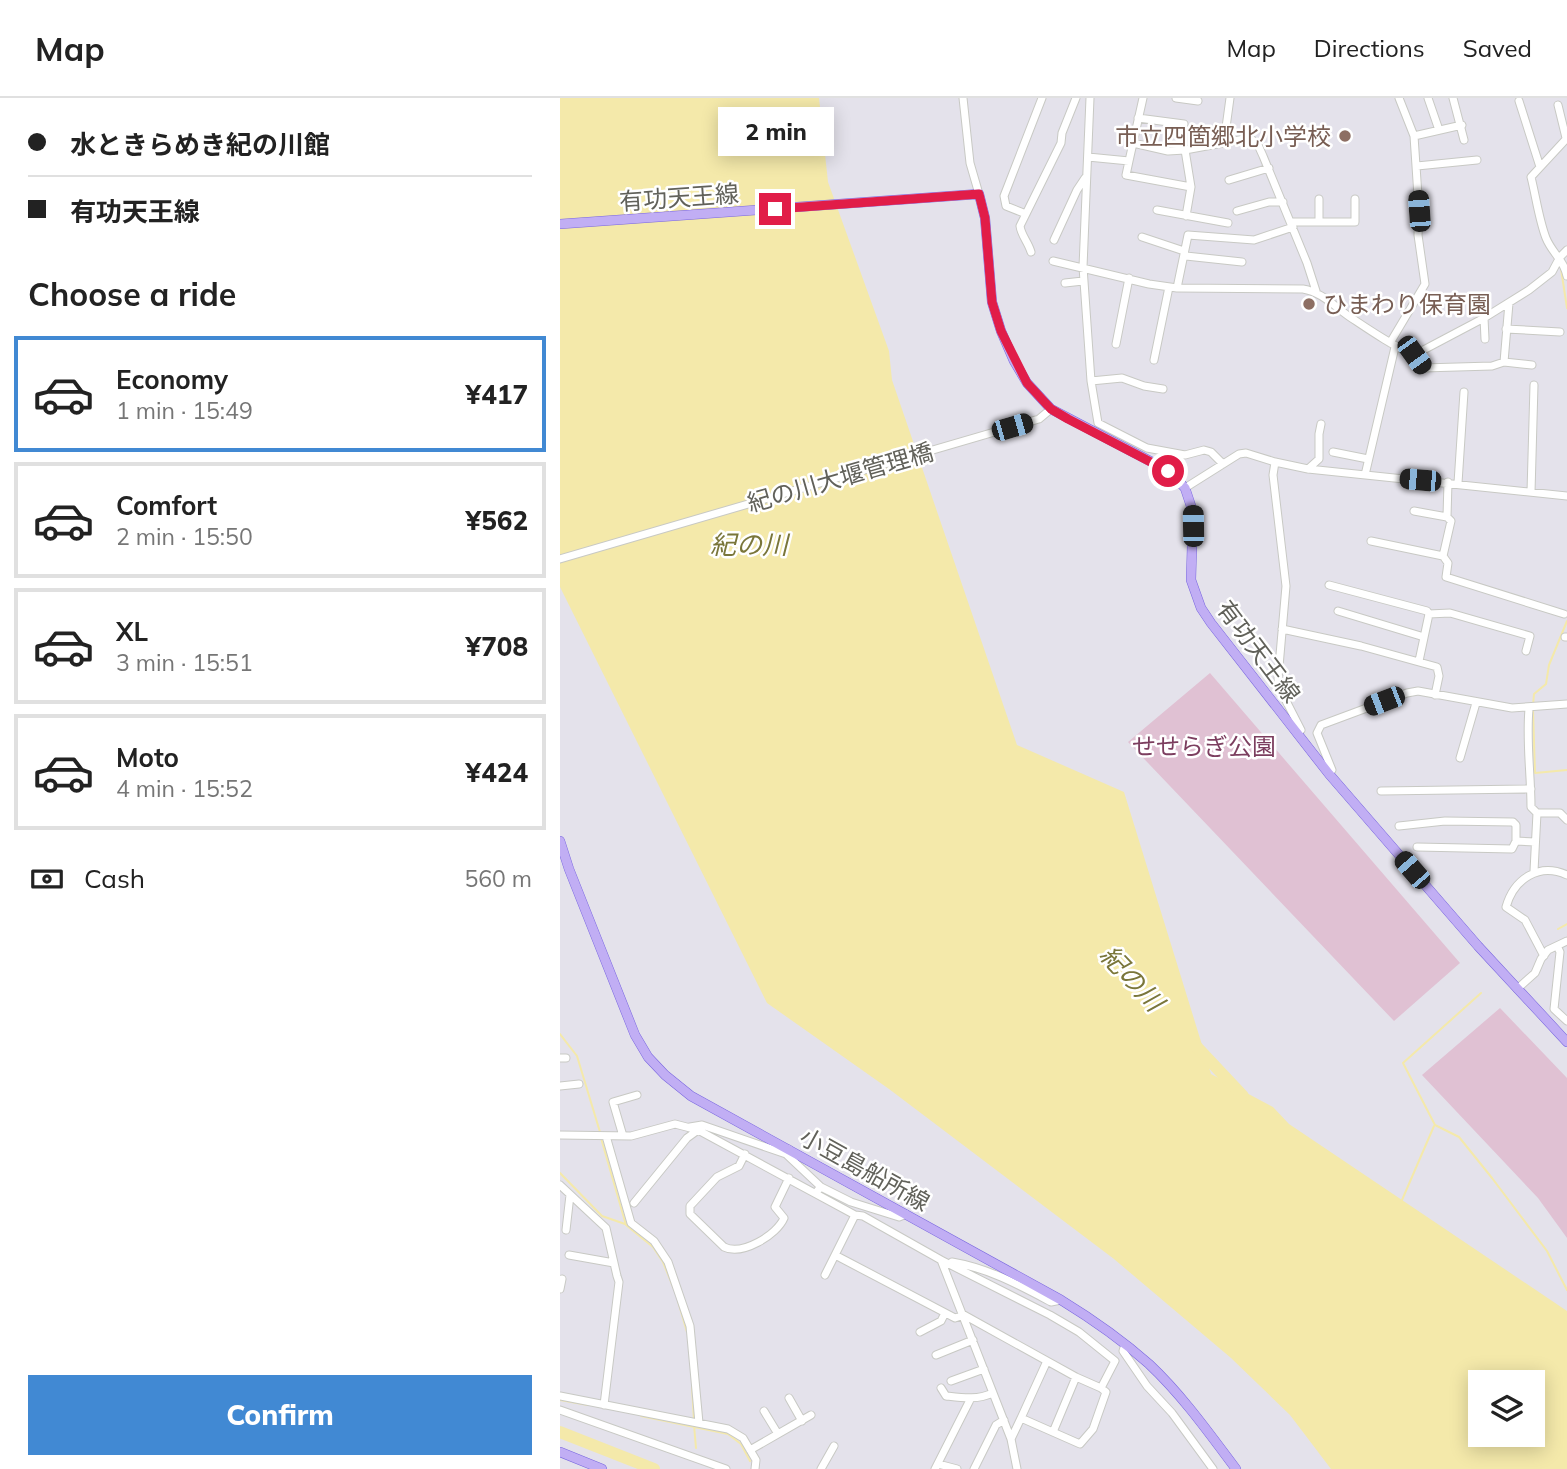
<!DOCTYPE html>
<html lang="en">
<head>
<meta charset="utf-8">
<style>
  body { margin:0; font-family:Mulish,"Noto Sans JP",sans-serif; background:#f2f2f2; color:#222; height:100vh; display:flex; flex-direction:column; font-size:26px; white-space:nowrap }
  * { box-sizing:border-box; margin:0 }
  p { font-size:23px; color:#767676 }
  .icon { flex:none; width:38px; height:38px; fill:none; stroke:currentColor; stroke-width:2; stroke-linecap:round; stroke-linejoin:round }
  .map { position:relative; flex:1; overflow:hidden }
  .drawer { display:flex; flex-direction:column; background:#fff; width:560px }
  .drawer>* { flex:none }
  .top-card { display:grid; align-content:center; height:154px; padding:0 28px; background:#fff }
  .tools { position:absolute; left:908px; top:1272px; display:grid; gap:14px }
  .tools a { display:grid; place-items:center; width:77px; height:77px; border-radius:0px; background:#fff; box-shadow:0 4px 18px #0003; font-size:35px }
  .end { position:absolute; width:32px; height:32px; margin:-16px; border:9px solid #e11d48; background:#fff; box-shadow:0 0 0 4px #fff }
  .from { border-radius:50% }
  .bubble { position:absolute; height:49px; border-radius:0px; background:#fff; box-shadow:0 4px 18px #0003; font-size:23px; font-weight:800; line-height:49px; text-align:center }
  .car { position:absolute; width:21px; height:42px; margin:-21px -10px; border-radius:9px; box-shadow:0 0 5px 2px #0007; background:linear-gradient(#222 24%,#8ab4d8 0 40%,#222 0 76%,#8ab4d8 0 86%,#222 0) }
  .top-card b { display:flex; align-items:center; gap:24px; height:66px; font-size:26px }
  .top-card b+b { border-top:2px solid #e0e0e0 }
  .top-card i { width:18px; height:18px; background:#222 }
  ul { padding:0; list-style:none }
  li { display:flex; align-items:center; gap:21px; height:116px; margin:0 14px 10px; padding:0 14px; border:4px solid #e0e0e0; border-radius:0px }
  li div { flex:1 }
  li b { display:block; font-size:26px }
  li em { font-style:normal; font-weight:800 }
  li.active { border-color:#4189d3 }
  li>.icon { width:63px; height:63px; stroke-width:1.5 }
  h2 { padding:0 28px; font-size:32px; line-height:84px }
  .pay { display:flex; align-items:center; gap:18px; height:77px; padding:0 28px; font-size:26px }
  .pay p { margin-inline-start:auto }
  .action { display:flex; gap:14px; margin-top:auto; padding:14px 28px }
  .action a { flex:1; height:80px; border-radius:0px; background:#4189d3; color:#fff; font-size:28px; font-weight:800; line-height:80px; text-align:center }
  header { display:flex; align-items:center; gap:42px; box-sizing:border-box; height:98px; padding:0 35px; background:#fff; border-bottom:2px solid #e0e0e0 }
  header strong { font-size:33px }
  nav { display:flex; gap:38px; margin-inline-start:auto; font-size:24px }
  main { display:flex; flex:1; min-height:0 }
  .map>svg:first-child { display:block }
  .green { fill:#e0c1d3 }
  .water { fill:#f4e9aa; fill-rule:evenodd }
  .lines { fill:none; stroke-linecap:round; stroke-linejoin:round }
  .stream { stroke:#f4e9aa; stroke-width:2 }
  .river { stroke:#f4e9aa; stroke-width:12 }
  .minor-casing { stroke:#c8c9c4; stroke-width:9 }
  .major-casing { stroke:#7967df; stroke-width:10 }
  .minor { stroke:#fff; stroke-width:7 }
  .major { stroke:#c1aef4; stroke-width:9 }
  .route { stroke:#e11d48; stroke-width:9 }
  .education-dot { fill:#8d6e63; stroke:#fff; stroke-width:2.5 }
  .labels { text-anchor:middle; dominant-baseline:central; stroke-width:5; stroke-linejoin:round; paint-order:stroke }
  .education-label { font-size:24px; fill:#785e54; stroke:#fff; text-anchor:end }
  .street-label { font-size:24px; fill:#61615a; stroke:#fff }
  .park-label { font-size:24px; fill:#7c3e5f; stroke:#fff }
  .water-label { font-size:26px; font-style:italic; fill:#7a763a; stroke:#fff }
</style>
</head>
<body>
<header>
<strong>Map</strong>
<nav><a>Map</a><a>Directions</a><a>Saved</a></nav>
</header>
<main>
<section class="drawer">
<div class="top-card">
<b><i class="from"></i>水ときらめき紀の川館</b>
<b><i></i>有功天王線</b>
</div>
<h2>Choose a ride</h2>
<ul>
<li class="active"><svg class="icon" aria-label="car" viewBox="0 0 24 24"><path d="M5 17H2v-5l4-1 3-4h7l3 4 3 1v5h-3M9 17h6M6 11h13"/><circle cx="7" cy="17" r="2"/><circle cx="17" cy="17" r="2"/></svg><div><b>Economy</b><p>1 min · 15:49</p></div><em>¥417</em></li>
<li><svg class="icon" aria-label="car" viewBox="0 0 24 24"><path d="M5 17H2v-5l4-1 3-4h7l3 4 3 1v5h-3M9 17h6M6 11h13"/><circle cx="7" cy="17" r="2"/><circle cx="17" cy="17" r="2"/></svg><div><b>Comfort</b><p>2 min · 15:50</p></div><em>¥562</em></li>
<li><svg class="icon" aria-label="car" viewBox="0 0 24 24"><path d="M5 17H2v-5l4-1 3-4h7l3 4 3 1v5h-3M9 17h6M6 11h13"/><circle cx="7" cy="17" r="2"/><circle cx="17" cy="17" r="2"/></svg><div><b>XL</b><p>3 min · 15:51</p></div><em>¥708</em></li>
<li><svg class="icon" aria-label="car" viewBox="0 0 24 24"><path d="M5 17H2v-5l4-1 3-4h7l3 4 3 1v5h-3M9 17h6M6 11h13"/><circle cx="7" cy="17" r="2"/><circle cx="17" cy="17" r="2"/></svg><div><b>Moto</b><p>4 min · 15:52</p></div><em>¥424</em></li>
</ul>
<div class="pay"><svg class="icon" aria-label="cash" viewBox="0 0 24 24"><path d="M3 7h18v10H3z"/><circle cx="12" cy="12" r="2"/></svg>Cash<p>560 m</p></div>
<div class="action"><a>Confirm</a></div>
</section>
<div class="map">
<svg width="1007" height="1371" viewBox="0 0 1007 1371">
  <rect width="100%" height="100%" fill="#e4e2eb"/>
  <path class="green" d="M650 575 900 865 834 923 568 644Z
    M940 910 1007 980V1140L978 1100 862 977Z"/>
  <path class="water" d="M0 0H259L268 84 329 253 332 282 457 647 564 694 651 976 713 1009 729 1026 1007 1213V1371H771L730 1317 671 1260 554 1161 329 991 207 905 0 489ZM920 1284H973V1337H920Z"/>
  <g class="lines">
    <path class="stream" d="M1001 171 1007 210
      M973 607 974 596 986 586 989 567 1007 523
      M973 612 975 675 1007 672
      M998 831 1007 826
      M921 895 843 965 875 1027 899 1039 932 1080 987 1153 1007 1192
      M0 936 17 958 40 1034
      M41 1040 66 1127 93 1149 103 1164 114 1191
      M0 1075 42 1118 65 1126
      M842 1102 874 1028
      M118 1203 127 1234
      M132 1289 134 1322
      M0 1302 28 1307
      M81 1318 168 1336 181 1346 190 1363
      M134 1327 136 1350"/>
    <path class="river" d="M636 948 683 998
      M0 1334 94 1371"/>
    <g class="minor-casing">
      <path id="minor" d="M403 0 410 65 419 96
        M530 0 523 169 531 283 538 325 587 350 625 357 644 352 651 354 663 366
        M616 0 638 3
        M868 0 879 32
        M893 0 904 42
        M959 3 980 69
        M998 7 1006 40
        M578 20 624 26
        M854 38 902 27
        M1007 40 971 79C976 99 979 122 986 140 992 155 1004 162 1007 178
        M664 44 670 0
        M573 45 608 53 625 52
        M528 59 569 63 566 77 631 89 625 52 690 40 698 47 703 58 747 165 756 193
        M569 63 583 0
        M857 68 917 62
        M669 82 709 70
        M597 112 668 125
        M677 113 709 104H723
        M466 116 446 108 444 98 482 0
        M626 118 631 89
        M731 124H795V101
        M759 124V101
        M582 139 624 153
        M494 142 517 92 525 80
        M471 154C468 144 461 137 460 128L501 45 502 35 516 0
        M626 158 682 164
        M493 163 589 186 617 190 743 191C762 194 775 209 790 219 811 233 831 247 854 257L924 220 969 192 992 174 1000 159 1007 152
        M505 185 523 183
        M617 190 628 137 694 142 733 129
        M949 205 944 264 972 267
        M924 220 925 241
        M946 231 1000 234
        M830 245 865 186 858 137 859 113 854 38 839 0
        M556 246 569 180
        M854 257 863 270 932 268 944 264
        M594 262 609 189
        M531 283 562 280 584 288 603 291
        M773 354 808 361
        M715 364 713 377 726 488 718 580 719 589 741 632
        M748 371 759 361V336L761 326
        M805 377 835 249
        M888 384 887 419 891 423 883 458 888 465 886 479 1004 516
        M898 385 904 294
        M625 390 679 356 686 355 715 364 748 371 1007 398
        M971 394 974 287
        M854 413 887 419
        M811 443 883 458
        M0 461 479 321 491 311
        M769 487 867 513 869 516 859 563
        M778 513 864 539
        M869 516 890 515 970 538 966 553
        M722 531 801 548 877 569 879 578 875 597
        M1005 539H1007
        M969 611C966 644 971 676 971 709L977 715 974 773
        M900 660 916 605
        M769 676 772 672 757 635 761 627 847 595 858 593 952 610 1007 606
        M821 693 971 691
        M977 715H1000L1007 722
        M839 728 885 723 953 724 956 727V743
        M857 749 952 751 956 743 975 744
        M997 848 1000 854 994 911 1007 923
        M984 858 965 822 946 809C954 781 979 764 1007 777
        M957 891 975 875 981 861 988 852 1007 843
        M0 960H6
        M0 988 19 986
        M130 1029 142 1027 226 1056 229 1051
        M0 1037 71 1038 115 1026 138 1032 295 1117 303 1118 381 1162 490 1217 519 1234 555 1263 541 1290 546 1294 533 1331 520 1346 461 1320 451 1341
        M46 1038 71 1125 94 1143 108 1164 130 1228 139 1325
        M63 1038 53 1004 77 997
        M185 1056 179 1068 157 1079 130 1108V1116L164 1149C182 1158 217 1137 224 1120L215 1109 229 1080
        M226 1056 261 1089 258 1092
        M0 1087 46 1130 57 1178 59 1184 44 1307
        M261 1089 291 1104 339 1119 346 1116
        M74 1105 127 1040 138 1032
        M295 1117 275 1157 395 1220 404 1217 516 1279 541 1290
        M6 1132 10 1097
        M9 1157 54 1165
        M381 1162 451 1341 457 1371
        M392 1164C428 1170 459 1187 491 1204L501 1202
        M265 1177 275 1157
        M0 1191 2 1181
        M360 1234 381 1223 385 1215
        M565 1246 563 1253 587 1288 612 1315 653 1371
        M376 1257 413 1242
        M391 1283 424 1271
        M381 1290 386 1298C404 1300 417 1302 433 1295
        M0 1298 168 1331 183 1340 196 1362 195 1371
        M229 1300 242 1323
        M0 1312 166 1371
        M204 1313 218 1336
        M461 1320 487 1263
        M493 1334 516 1279
        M190 1352 251 1317
        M378 1366 397 1371
        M261 1371 274 1348
        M375 1371 411 1300
        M414 1371 436 1327 444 1322"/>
    </g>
    <g class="major-casing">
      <path id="major" d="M0 126 419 96 425 120 432 204 441 233 454 263 467 285 491 311 609 373 625 390 633 414 631 482 641 510 651 525 769 676 918 848 1007 944
        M0 743 9 771 75 937 88 959 105 977 131 998 501 1202C532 1221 562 1242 589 1266 622 1297 649 1335 676 1371
        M0 1354 42 1371"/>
    </g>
    <use href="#minor" class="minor"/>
    <use href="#major" class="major"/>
  </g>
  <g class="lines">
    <path class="route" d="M215 111 419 96 425 120 432 204 441 233 467 285 491 311 508 321 608 373"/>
  </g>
  <g class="education-dot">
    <circle cx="785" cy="38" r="7"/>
    <circle cx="749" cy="206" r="7"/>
  </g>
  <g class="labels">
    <g class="education-label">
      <text x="771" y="38">市立四箇郷北小学校</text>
      <text x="763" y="206" text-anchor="start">ひまわり保育園</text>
    </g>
    <g class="street-label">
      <text transform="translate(119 99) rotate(-4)">有功天王線</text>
      <text transform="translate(280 379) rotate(-16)">紀の川大堰管理橋</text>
      <text transform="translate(699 553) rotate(53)">有功天王線</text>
      <text transform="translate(305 1071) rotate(29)">小豆島船所線</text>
    </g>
    <g class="park-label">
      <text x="644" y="648">せせらぎ公園</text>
    </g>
    <g class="water-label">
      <text x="189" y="446">紀の川</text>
      <text transform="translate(572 880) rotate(47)">紀の川</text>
    </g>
  </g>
</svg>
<div class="tools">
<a><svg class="icon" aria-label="layers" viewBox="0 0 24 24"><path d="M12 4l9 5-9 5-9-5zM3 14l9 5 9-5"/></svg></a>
</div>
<i class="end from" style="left:608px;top:373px"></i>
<i class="end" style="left:215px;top:111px"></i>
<div class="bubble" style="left:158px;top:9px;width:116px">2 min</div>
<i class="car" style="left:859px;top:113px;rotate:356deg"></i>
<i class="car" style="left:854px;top:257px;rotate:144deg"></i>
<i class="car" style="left:452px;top:329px;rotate:74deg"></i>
<i class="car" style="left:860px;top:382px;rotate:275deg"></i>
<i class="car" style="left:633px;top:428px;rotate:359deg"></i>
<i class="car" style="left:824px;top:603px;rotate:249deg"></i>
<i class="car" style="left:852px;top:772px;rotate:319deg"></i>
</div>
</main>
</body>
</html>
